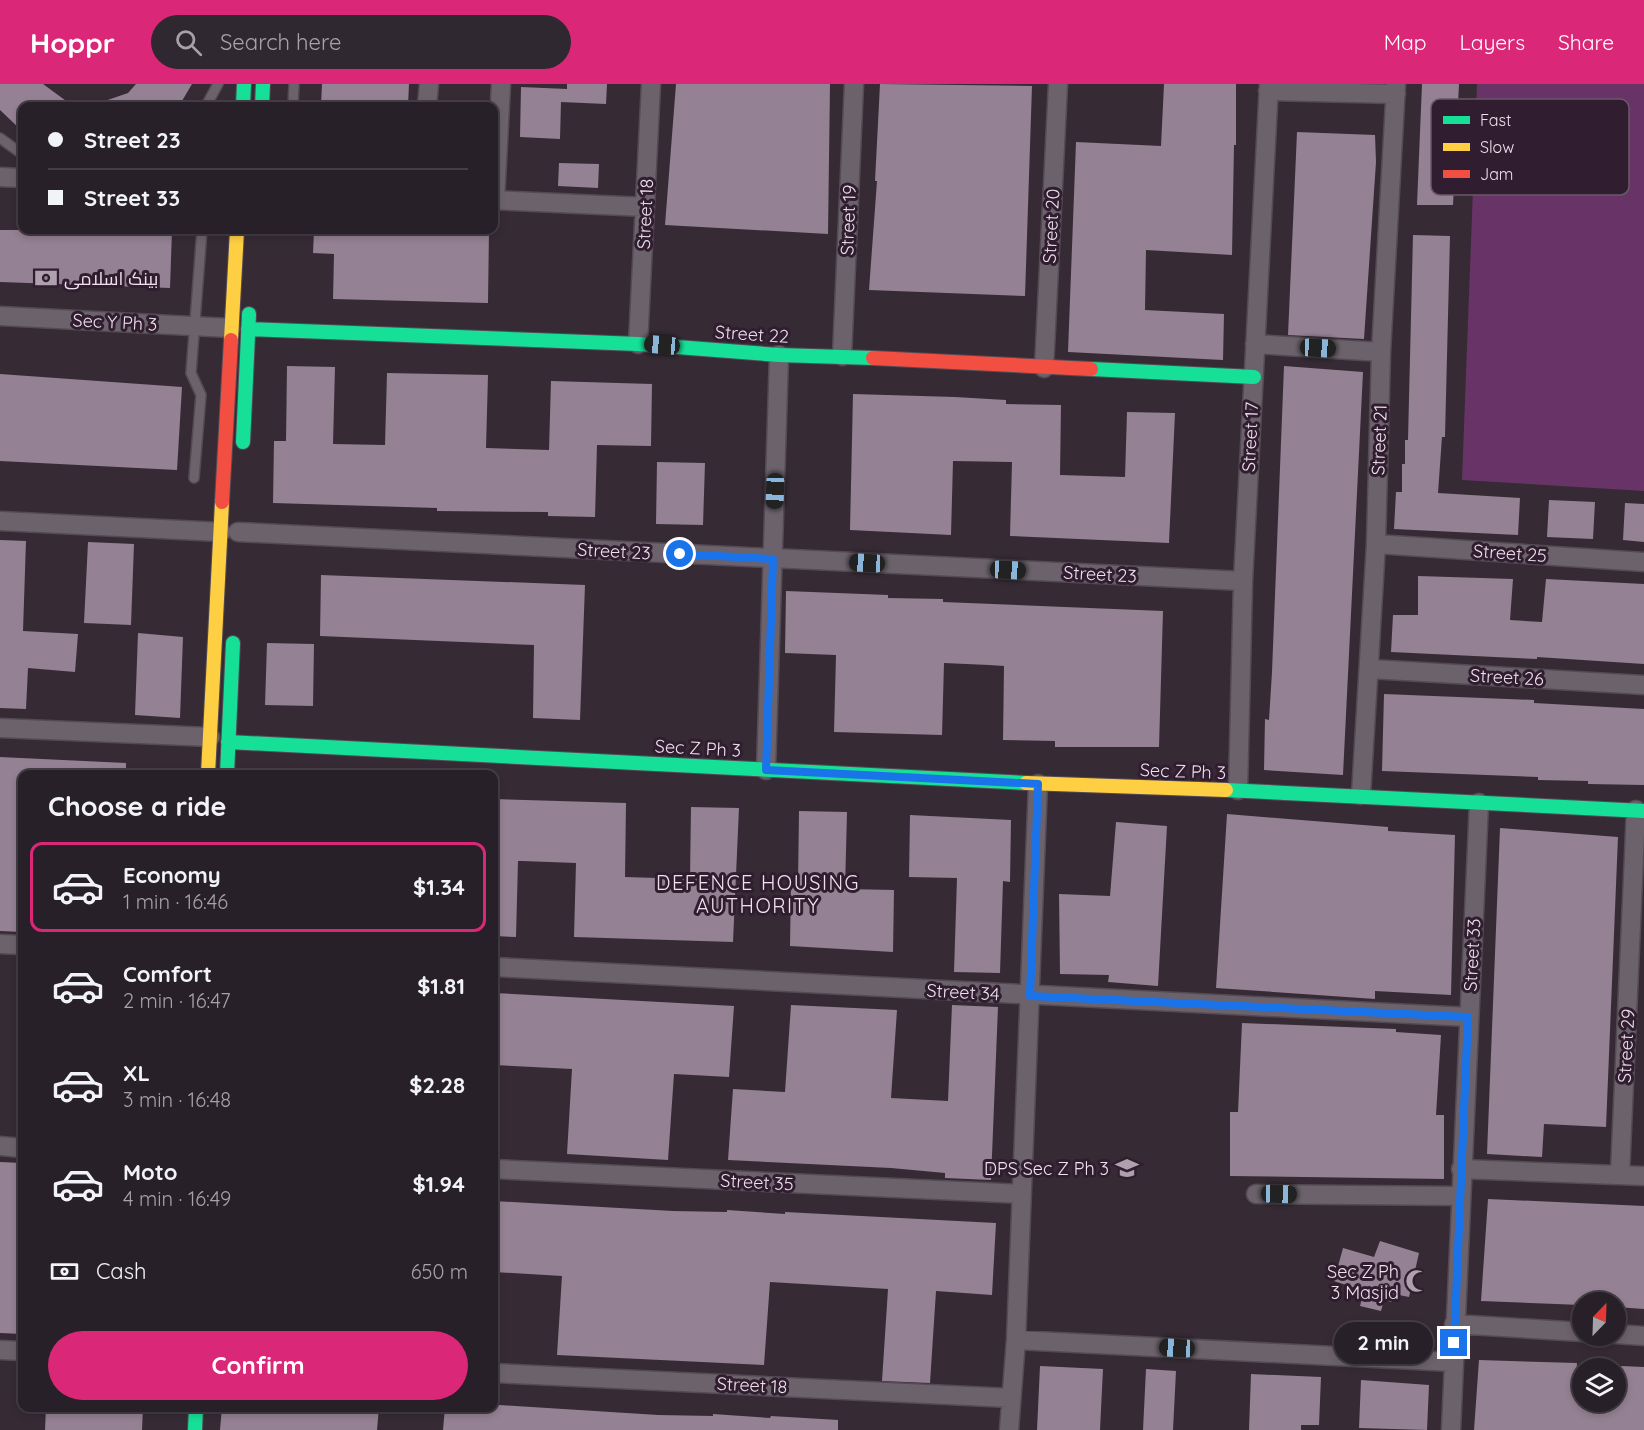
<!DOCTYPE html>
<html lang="en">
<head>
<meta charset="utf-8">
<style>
  body { margin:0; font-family:Quicksand,Cairo,sans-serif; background:#302830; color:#f1f3f6; height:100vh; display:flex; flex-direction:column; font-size:22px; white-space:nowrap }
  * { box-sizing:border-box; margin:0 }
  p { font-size:20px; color:#a5a3a8 }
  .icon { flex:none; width:33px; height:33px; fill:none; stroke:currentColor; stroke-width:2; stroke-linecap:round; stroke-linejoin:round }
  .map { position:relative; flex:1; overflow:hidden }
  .drawer { position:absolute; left:18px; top:686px; width:480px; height:642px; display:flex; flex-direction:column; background:#282028; border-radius:12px; box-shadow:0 3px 9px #0003,0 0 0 2px #443e45 }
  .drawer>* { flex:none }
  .hud { position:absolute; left:18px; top:18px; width:480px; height:132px; border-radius:12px; box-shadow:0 3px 9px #0003,0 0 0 2px #443e45; display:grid; align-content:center; height:132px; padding:0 30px; background:#282028 }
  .needle { width:39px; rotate:23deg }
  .tools { position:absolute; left:1572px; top:1208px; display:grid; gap:12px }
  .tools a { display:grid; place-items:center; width:54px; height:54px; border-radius:50%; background:#282028; box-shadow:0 3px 9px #0003,0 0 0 2px #443e45; font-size:30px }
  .end { position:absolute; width:27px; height:27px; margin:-14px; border:8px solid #1a73e8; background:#fff; box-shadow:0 0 0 3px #fff }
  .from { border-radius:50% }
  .bubble { position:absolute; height:42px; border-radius:21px; background:#282028; box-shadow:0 3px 9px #0003,0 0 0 2px #443e45; font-size:20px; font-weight:800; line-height:42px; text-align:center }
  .car { position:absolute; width:18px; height:36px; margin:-18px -9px; border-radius:8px; box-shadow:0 0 4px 2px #0007; background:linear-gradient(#222 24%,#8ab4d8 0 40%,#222 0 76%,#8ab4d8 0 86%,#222 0) }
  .hud b { display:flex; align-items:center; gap:21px; height:57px; font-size:22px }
  .hud b+b { border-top:2px solid #443e45 }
  .hud i { width:15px; height:15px; background:#f1f3f6 }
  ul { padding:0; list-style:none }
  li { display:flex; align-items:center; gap:18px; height:90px; margin:0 12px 9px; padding:0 18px; border:3px solid transparent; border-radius:12px }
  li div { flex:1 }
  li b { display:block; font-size:22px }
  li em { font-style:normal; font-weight:800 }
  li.selected { border-color:#db2777 }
  li>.icon { width:54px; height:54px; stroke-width:1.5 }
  h2 { padding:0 30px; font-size:27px; line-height:72px }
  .pay { display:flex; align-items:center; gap:15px; height:66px; padding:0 30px; font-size:22px }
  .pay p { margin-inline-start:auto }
  .cta { display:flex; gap:12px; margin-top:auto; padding:12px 30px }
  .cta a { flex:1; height:69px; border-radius:36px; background:#db2777; color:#fff; font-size:24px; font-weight:800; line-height:69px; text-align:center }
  header { display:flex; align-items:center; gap:36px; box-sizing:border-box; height:84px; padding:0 30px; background:#db2777; color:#fff }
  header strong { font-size:28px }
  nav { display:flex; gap:33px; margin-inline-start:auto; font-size:21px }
  .search { width:420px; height:54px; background:#302830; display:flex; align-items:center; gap:15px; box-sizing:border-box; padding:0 21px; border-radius:33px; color:#a5a3a8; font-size:22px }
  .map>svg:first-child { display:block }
  .green { fill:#683468 }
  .building { fill:#948193 }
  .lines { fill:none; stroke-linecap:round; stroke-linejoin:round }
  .lane-casing { stroke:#534a53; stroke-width:12 }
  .street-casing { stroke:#534a53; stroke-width:21 }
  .fast-casing { stroke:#534a53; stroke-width:16 }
  .slow-casing { stroke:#534a53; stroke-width:16 }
  .jam-casing { stroke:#534a53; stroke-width:16 }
  .lane { stroke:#6c626b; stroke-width:9 }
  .street { stroke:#6c626b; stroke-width:18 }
  .fast { stroke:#16e098; stroke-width:14 }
  .slow { stroke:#ffcf43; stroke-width:14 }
  .jam { stroke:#f24e42; stroke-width:14 }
  .route { stroke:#1a73e8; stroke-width:8 }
  .labels { text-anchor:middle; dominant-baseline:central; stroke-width:6; stroke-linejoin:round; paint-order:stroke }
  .street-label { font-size:18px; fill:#eee1ed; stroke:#301d2f }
  .poi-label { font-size:18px; fill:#eee1ed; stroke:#301d2f; text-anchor:end }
  .neighbourhood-label { font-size:20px; letter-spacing:1.5px; fill:#eee1ed; stroke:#301d2f }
  .key { fill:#301d2f; stroke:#695868; stroke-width:1.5 }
  .key-label { font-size:16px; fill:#eee1ed }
</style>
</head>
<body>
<header>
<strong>Hoppr</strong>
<div class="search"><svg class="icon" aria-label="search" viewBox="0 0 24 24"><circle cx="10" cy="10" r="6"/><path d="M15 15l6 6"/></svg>Search here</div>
<nav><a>Map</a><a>Layers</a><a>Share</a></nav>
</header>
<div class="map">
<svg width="1644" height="1346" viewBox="0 0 1644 1346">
  <rect width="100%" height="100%" fill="#362b35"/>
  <path class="green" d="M1477 0H1644V407L1462 396Z"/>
  <path class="building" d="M0 0H43L73 22H22V47L0 26Z
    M136 0H192L179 22H97L96 20 128 9Z
    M322 0H409L408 22 321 21Z
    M567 0H607L606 20 561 18 560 55 520 53 521 3 567 5Z
    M676 0H830L828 150 665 141Z
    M880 0 1032 2 1025 212 869 206 877 97H875Z
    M1164 0H1236V61H1234L1232 171 1146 166 1145 226 1224 230 1223 276 1068 268 1076 58 1161 62Z
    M1422 0H1459L1453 121H1417Z
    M1297 48 1375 51 1376 78 1364 255 1288 251Z
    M559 79 599 80 598 104 558 102Z
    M0 146H172L170 204 0 198Z
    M314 146H489L488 219 333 215 334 170 313 169Z
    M1413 151 1450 152 1445 353H1442L1438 409 1520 414 1518 451 1394 445 1396 408H1402V380H1405V356H1408Z
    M287 282 335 283 333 360 385 361 387 289 488 291 486 364 549 366 551 297 652 300 651 362 597 361 595 433 548 432V428L437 427V424L273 419 274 357H286Z
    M1284 282 1363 288 1343 691 1264 686 1265 635 1269 636 1272 588Z
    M0 290 182 303 177 386 0 377Z
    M853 310 955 313 1006 316V320L1061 321 1060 391 1125 393 1127 328 1175 329 1169 459 1010 452 1012 378 953 377 951 451 850 446Z
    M657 378 705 379 703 441 656 440Z
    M1549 416 1595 418 1593 455 1547 453Z
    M1625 419 1644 420V458L1623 456Z
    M0 456 26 457 23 547 78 550 75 588 28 584 26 625 0 624Z
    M88 458 134 460 131 541 84 539Z
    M321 491 585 501 580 636 533 634 534 561 320 552Z
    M1418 492 1513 495 1510 536 1542 538 1546 495 1644 500V580L1537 573V575L1391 568 1393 531H1418Z
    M786 507 888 511V514L943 515V518L1163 527 1159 663H1055V657L1003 656 1004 582 989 581 944 579 942 651 834 648 836 571 785 569Z
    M138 549 183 553 180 634 135 631Z
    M267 559 314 560 313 622 265 621Z
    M1384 610 1534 616V619L1644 625V701L1588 700V697L1538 696V693L1382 687Z
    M0 673 126 679V690H22V848L0 847Z
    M494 715 626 719 625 793 690 795 691 723 739 724 733 858 574 853 576 779 522 777H518L516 853 494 852Z
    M799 727 847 728 845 805 894 806 893 868 790 862 791 800H798Z
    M1227 730 1388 743V747L1455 751 1451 911 1375 907V915L1216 904Z
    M910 731 1011 736 1010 798 1003 797 1000 889 954 888 957 794 909 793Z
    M1116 738 1167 742 1158 902 1108 898 1109 891 1060 890 1059 810 1110 812Z
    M1500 744 1618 753 1606 1043 1544 1040 1542 1073 1487 1070Z
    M494 909 734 922 729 993 674 990 668 1076 567 1070 572 985 494 981Z
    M791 921 897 926 891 1014 948 1017 952 921 998 923 991 1096 945 1094V1089L891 1084 728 1076 733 1005 785 1008Z
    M1242 939 1396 945V948L1441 951 1436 1031H1444V1095L1230 1092V1028H1238Z
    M0 1078 22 1079V1250L0 1249Z
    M1488 1115 1644 1122V1225L1616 1223V1218H1581V1221L1481 1217Z
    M494 1117 673 1127 727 1128V1126L785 1130V1128L996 1139 992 1211 936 1207 930 1299 882 1297 888 1205 770 1198 764 1281 557 1271 562 1192 494 1188Z
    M1380 1157 1419 1169 1409 1213 1394 1210 1392 1218 1384 1216 1381 1227 1360 1222 1364 1207 1334 1197 1343 1164 1374 1173Z
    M1479 1276 1577 1279 1575 1317H1619L1621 1282 1644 1283V1346H1474Z
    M1040 1282 1103 1285 1100 1346H1037Z
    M1146 1285 1176 1287 1173 1346H1143Z
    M1251 1290 1321 1293 1319 1341H1301V1346H1249Z
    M1361 1296 1429 1301 1427 1346 1359 1344Z
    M500 1321 658 1331 713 1332V1330L770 1334 771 1332 838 1336V1346H443L445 1323Z
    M46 1323H143L142 1346H45Z
    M222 1323H379L377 1346H220Z"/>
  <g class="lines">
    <g class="lane-casing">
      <path id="lane" d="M206 22 218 0
        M293 22 294 0
        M0 54 22 70
        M194 394 201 311 191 289 202 146"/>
    </g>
    <g class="street-casing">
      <path id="street" d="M1268 7 1396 10
        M427 22 429 0
        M0 93 22 94
        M494 116 645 123
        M495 116 501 0
        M0 232 230 244
        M638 260 651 0
        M1255 260 1381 268
        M842 272 854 0
        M1044 284 1058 0
        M0 437 221 448
        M238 448 1243 497
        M1376 460 1644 478
        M1370 585 1644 601
        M0 644 210 653
        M766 686 779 271
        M1238 706 1243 497 1269 0
        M1361 711 1376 460 1381 268 1396 0
        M0 860 22 861
        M494 883 1469 933
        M0 1062 22 1064
        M494 1085 1021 1110
        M1461 1085 1644 1092
        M1620 1090 1636 726
        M1256 1110 1459 1112
        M1454 1240 1582 1248
        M1616 1250 1644 1252
        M1016 1256 1453 1278
        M0 1266 22 1267
        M494 1289 1010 1314
        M1009 1346 1016 1256 1038 700
        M1451 1346 1479 719"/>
    </g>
    <g class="fast-casing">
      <path id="fast" d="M243 22 244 0
        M262 22 263 0
        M248 245 638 260 779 271 873 274
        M1091 285 1254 293
        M243 358 249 230
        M228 658 1026 699
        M227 690 233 559
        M1226 706 1644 727
        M195 1346 196 1323"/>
    </g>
    <g class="slow-casing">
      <path id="slow" d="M231 256 237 146
        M208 690 222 418
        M1026 699 1226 706"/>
    </g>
    <g class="jam-casing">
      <path id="jam" d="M873 274 1091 285
        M222 418 231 256"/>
    </g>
    <use href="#lane" class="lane"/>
    <use href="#street" class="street"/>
    <use href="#fast" class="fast"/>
    <use href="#slow" class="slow"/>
    <use href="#jam" class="jam"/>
  </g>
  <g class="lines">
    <path class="route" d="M680 470 773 475 766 686 1038 700 1030 912 1468 933 1454 1259"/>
  </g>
  <defs>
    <g id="bank-bare" transform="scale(1.8)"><path d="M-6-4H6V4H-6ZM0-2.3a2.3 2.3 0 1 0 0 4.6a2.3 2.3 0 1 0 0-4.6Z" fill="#aea1ad" stroke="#301d2f" stroke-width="2.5" paint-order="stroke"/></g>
    <g id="school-bare" transform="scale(1.8)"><path d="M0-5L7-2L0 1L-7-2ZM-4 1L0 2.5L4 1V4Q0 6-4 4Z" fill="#aea1ad" stroke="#301d2f" stroke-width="2.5" paint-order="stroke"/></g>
    <g id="mosque-bare" transform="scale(1.8)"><path d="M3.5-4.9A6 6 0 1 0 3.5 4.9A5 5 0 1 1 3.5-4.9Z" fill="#aea1ad" stroke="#301d2f" stroke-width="2.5" paint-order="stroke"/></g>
  </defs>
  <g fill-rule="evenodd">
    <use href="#bank-bare" x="46" y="194"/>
    <use href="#school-bare" x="1127" y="1084"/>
    <use href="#mosque-bare" x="1417" y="1197"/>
  </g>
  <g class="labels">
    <g class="street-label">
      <text transform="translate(645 130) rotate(-87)">Street 18</text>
      <text transform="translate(848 136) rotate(-88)">Street 19</text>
      <text transform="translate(1051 142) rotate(-87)">Street 20</text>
      <text transform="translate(115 238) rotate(3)">Sec Y Ph 3</text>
      <text transform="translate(752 250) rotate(4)">Street 22</text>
      <text transform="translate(1250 353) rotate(-87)">Street 17</text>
      <text transform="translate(1379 356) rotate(-88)">Street 21</text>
      <text transform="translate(614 467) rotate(3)">Street 23</text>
      <text transform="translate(1510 469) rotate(4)">Street 25</text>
      <text transform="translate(1100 490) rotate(3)">Street 23</text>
      <text transform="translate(1507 593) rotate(3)">Street 26</text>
      <text transform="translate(698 664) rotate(3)">Sec Z Ph 3</text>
      <text transform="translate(1183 687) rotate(2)">Sec Z Ph 3</text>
      <text transform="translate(1472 871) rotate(-87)">Street 33</text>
      <text transform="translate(963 908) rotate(3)">Street 34</text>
      <text transform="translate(1626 962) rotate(-87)">Street 29</text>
      <text transform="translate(757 1098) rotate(3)">Street 35</text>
      <text transform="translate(752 1301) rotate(3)">Street 18</text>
    </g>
    <g class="poi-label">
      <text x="64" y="194" text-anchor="start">بینک اسلامی</text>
      <text x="1109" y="1084">DPS Sec Z Ph 3</text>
      <text x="1399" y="1187">Sec Z Ph<tspan x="1399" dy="21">3 Masjid</tspan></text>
    </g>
    <g class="neighbourhood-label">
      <text x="758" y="798">DEFENCE HOUSING<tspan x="758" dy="23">AUTHORITY</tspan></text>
    </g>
  </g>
  <rect x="1431" y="15" width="198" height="96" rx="9" class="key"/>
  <rect x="1443" y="32" width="27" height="8" fill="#16e098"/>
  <rect x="1443" y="59" width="27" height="8" fill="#ffcf43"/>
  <rect x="1443" y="86" width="27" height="8" fill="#f24e42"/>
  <g class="key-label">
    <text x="1480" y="42">Fast</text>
    <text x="1480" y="69">Slow</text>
    <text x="1480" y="96">Jam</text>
  </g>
</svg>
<div class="tools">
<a><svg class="needle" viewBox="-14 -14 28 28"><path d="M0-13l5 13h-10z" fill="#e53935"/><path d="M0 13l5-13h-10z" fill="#a5a3a8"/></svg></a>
<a><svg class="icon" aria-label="layers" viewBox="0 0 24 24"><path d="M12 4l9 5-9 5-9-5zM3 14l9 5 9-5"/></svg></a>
</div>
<i class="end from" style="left:680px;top:470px"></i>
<i class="end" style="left:1454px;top:1259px"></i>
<div class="bubble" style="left:1334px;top:1238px;width:99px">2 min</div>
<i class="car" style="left:662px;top:261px;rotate:275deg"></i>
<i class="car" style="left:1318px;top:264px;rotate:93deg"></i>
<i class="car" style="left:775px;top:407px;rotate:182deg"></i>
<i class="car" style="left:867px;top:479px;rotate:273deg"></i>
<i class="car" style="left:1008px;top:486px;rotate:93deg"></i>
<i class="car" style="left:1279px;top:1110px;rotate:91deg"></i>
<i class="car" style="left:1177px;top:1264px;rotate:273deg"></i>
<div class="hud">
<b><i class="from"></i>Street 23</b>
<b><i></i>Street 33</b>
</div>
<section class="drawer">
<h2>Choose a ride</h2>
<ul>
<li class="selected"><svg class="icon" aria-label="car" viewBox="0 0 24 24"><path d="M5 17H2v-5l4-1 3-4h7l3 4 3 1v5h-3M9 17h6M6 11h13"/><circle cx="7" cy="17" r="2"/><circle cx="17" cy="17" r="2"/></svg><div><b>Economy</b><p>1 min · 16:46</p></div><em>$1.34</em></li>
<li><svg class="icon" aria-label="car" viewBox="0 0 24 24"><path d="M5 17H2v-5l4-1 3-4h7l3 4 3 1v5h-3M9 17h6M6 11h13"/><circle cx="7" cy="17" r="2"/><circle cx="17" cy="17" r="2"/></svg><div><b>Comfort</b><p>2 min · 16:47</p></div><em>$1.81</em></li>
<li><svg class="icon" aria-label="car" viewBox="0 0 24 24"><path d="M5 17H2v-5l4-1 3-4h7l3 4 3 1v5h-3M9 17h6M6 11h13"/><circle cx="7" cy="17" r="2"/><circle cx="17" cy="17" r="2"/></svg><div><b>XL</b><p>3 min · 16:48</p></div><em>$2.28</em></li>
<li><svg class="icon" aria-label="car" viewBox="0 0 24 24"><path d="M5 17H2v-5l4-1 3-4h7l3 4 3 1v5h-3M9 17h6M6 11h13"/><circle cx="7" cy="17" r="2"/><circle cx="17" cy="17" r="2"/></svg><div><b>Moto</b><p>4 min · 16:49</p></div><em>$1.94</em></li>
</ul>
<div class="pay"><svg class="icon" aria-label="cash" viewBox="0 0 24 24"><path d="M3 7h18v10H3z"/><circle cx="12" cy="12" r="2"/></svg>Cash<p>650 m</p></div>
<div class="cta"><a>Confirm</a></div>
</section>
</div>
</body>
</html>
